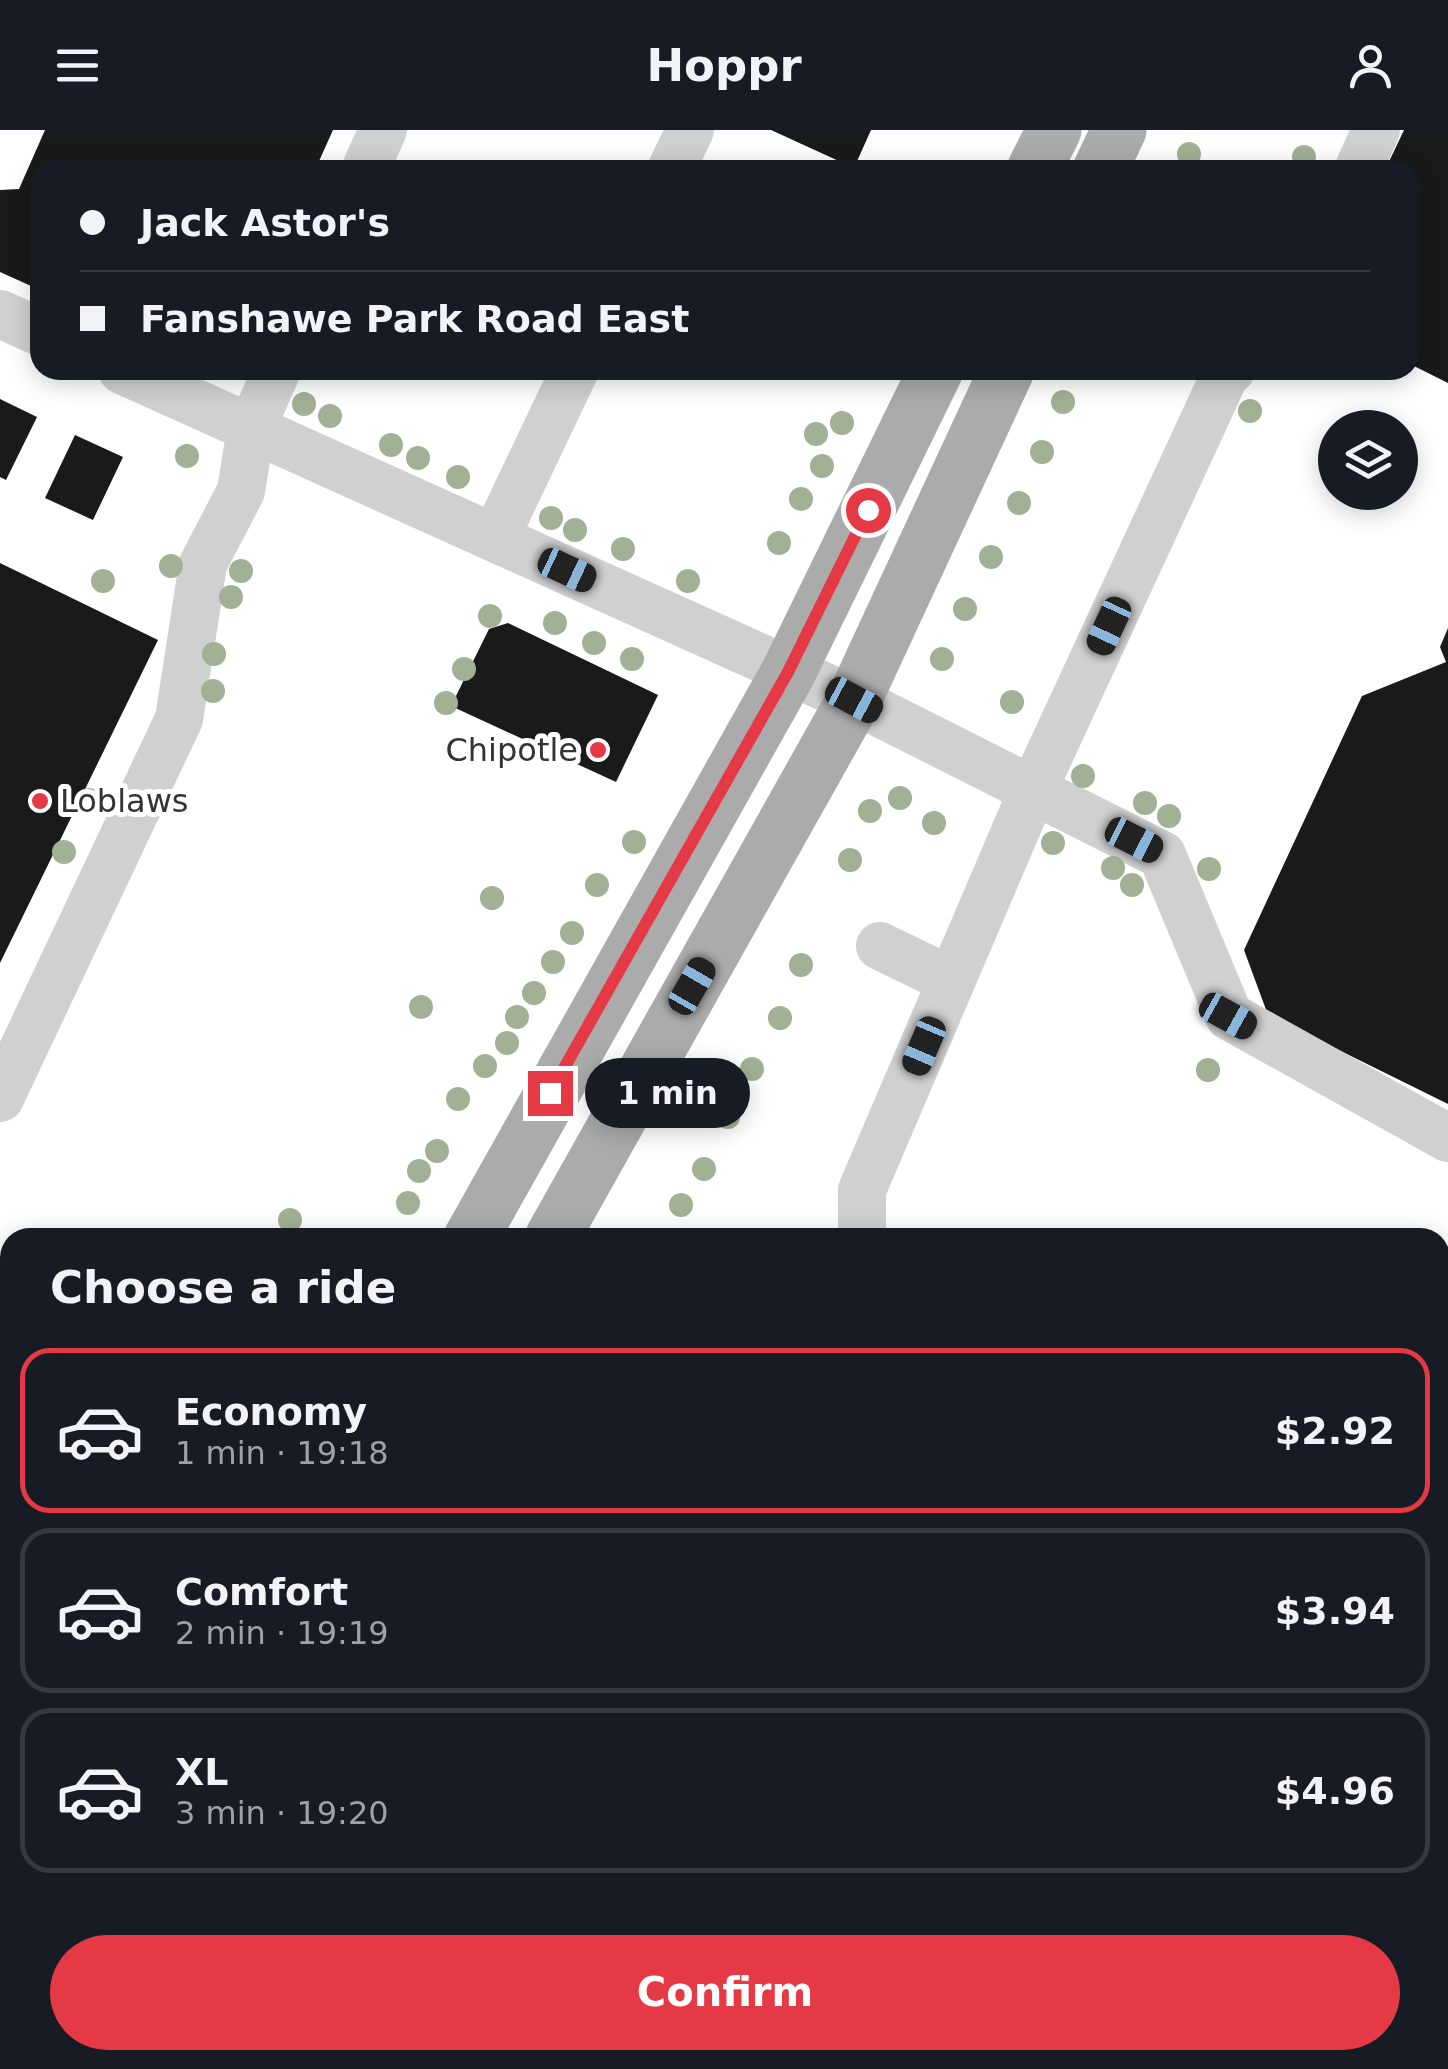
<!DOCTYPE html>
<html lang="en">
<head>
<meta charset="utf-8">
<style>
  body { margin:0; font-family:"DejaVu Sans",sans-serif; background:#20242c; color:#f1f3f6; height:100vh; display:flex; flex-direction:column; font-size:38px; white-space:nowrap }
  * { box-sizing:border-box; margin:0 }
  p { font-size:32px; color:#9ea1a6 }
  .icon { flex:none; width:55px; height:55px; fill:none; stroke:currentColor; stroke-width:2; stroke-linecap:round; stroke-linejoin:round }
  .map { position:relative; flex:1; overflow:hidden }
  .side { position:absolute; left:0px; top:1098px; width:1450px; height:842px; display:flex; flex-direction:column; background:#171b24; border-radius:30px 30px 0 0; box-shadow:0 5px 25px #0003 }
  .side>* { flex:none }
  .hud { position:absolute; left:30px; top:30px; width:1390px; height:220px; border-radius:30px; box-shadow:0 5px 25px #0003; display:grid; align-content:center; height:220px; padding:0 50px; background:#171b24 }
  .controls { position:absolute; left:1318px; top:280px; display:grid; gap:20px }
  .controls a { display:grid; place-items:center; width:100px; height:100px; border-radius:50%; background:#171b24; box-shadow:0 5px 25px #0003; font-size:50px }
  .end { position:absolute; width:45px; height:45px; margin:-22px; border:12px solid #e63946; background:#fff; box-shadow:0 0 0 5px #fff }
  .from { border-radius:50% }
  .bubble { position:absolute; height:70px; border-radius:35px; background:#171b24; box-shadow:0 5px 25px #0003; font-size:32px; font-weight:700; line-height:70px; text-align:center }
  .car { position:absolute; width:30px; height:60px; margin:-30px -15px; border-radius:12px; box-shadow:0 0 8px 2px #0007; background:linear-gradient(#222 24%,#8ab4d8 0 40%,#222 0 76%,#8ab4d8 0 86%,#222 0) }
  .hud b { display:flex; align-items:center; gap:35px; height:95px; font-size:38px }
  .hud b+b { border-top:2px solid #363941 }
  .hud i { width:25px; height:25px; background:#f1f3f6 }
  ul { padding:0; list-style:none }
  li { display:flex; align-items:center; gap:30px; height:165px; margin:0 20px 15px; padding:0 30px; border:5px solid #363941; border-radius:30px }
  li div { flex:1 }
  li b { display:block; font-size:38px }
  li em { font-style:normal; font-weight:700 }
  li.on { border-color:#e63946 }
  li>.icon { width:90px; height:90px; stroke-width:1.5 }
  h2 { padding:0 50px; font-size:45px; line-height:120px }
  .cta { display:flex; gap:20px; margin-top:auto; padding:20px 50px }
  .cta a { flex:1; height:115px; border-radius:60px; background:#e63946; color:#fff; font-size:40px; font-weight:700; line-height:115px; text-align:center }
  header { display:flex; justify-content:space-between; align-items:center; height:130px; padding:0 50px; background:#171b24; font-size:45px; font-weight:700 }
  .map>svg:first-child { display:block }
  .building { fill:#1a1a1a }
  .lines { fill:none; stroke-linecap:round; stroke-linejoin:round }
  .minor { stroke:#d0d0d0; stroke-width:48 }
  .major { stroke:#ababab; stroke-width:55 }
  .tree { fill:#a2b095 }
  .route { stroke:#e63946; stroke-width:12 }
  .poi-dot { fill:#e63946; stroke:#fff; stroke-width:4 }
  .labels { text-anchor:middle; dominant-baseline:central; stroke-width:10; stroke-linejoin:round; paint-order:stroke }
  .poi-label { font-size:32px; fill:#333; stroke:#fff; text-anchor:end }
</style>
</head>
<body>
<header><svg class="icon" aria-label="menu" viewBox="0 0 24 24"><path d="M4 6h16M4 12h16M4 18h16"/></svg>Hoppr<svg class="icon" aria-label="person" viewBox="0 0 24 24"><circle cx="12" cy="8" r="4"/><path d="M4 21q1-7 8-7t8 7"/></svg></header>
<div class="map">
<svg width="1448" height="1939" viewBox="0 0 1448 1939">
  <rect width="100%" height="100%" fill="#fff"/>
  <path class="building" d="M45 0H333L315 40H40V160L0 142V60L19 59Z
    M771 0H871L854 38Z
    M1404 0H1448V253L1410 234V40H1385Z
    M0 269 37 287 6 350 0 347Z
    M75 305 123 327 93 390 45 368Z
    M0 433 158 510 0 833Z
    M508 493 658 565 616 652 451 576 489 499Z
    M1448 498V974L1268 885 1244 820 1362 566 1446 532 1440 517Z
    M0 1522 10 1526V1701L0 1704Z
    M468 1930H549L545 1939H486Z"/>
  <g class="lines">
    <path class="minor" d="M365 40 383 0
      M671 40 690 0
      M1358 40 1376 0
      M0 184 40 202
      M122 240 854 570 1162 725 1229 886 1448 1008
      M496 406 575 240
      M880 816 950 850
      M0 968 179 589 203 434 241 361 251 299 277 240
      M862 1108V1060L1033 660 1225 245 1231 240
      M1440 1463 1448 1460
      M1440 1689 1448 1681
      M0 1721 10 1727
      M311 1939 315 1930
      M700 1939 701 1930
      M996 1939 1001 1930"/>
    <path class="major" d="M1034 40 1054 0
      M1100 40 1119 0
      M471 1108 788 543 936 240
      M552 1108 854 570 1007 240
      M0 1282 10 1286
      M0 1375 10 1380
      M1149 1930 1168 1939
      M1292 1930 1309 1939
      M79 1939 82 1930
      M140 1939 144 1930"/>
  </g>
  <g class="tree">
    <circle cx="1189" cy="24" r="12"/>
    <circle cx="1304" cy="27" r="12"/>
    <circle cx="1063" cy="272" r="12"/>
    <circle cx="304" cy="274" r="12"/>
    <circle cx="1250" cy="281" r="12"/>
    <circle cx="330" cy="286" r="12"/>
    <circle cx="842" cy="293" r="12"/>
    <circle cx="816" cy="304" r="12"/>
    <circle cx="391" cy="315" r="12"/>
    <circle cx="1042" cy="322" r="12"/>
    <circle cx="187" cy="326" r="12"/>
    <circle cx="418" cy="328" r="12"/>
    <circle cx="822" cy="336" r="12"/>
    <circle cx="458" cy="347" r="12"/>
    <circle cx="801" cy="369" r="12"/>
    <circle cx="1019" cy="373" r="12"/>
    <circle cx="551" cy="388" r="12"/>
    <circle cx="575" cy="400" r="12"/>
    <circle cx="779" cy="413" r="12"/>
    <circle cx="623" cy="419" r="12"/>
    <circle cx="991" cy="427" r="12"/>
    <circle cx="171" cy="436" r="12"/>
    <circle cx="241" cy="441" r="12"/>
    <circle cx="103" cy="451" r="12"/>
    <circle cx="688" cy="451" r="12"/>
    <circle cx="231" cy="467" r="12"/>
    <circle cx="965" cy="479" r="12"/>
    <circle cx="490" cy="486" r="12"/>
    <circle cx="555" cy="493" r="12"/>
    <circle cx="594" cy="513" r="12"/>
    <circle cx="214" cy="524" r="12"/>
    <circle cx="632" cy="529" r="12"/>
    <circle cx="942" cy="529" r="12"/>
    <circle cx="464" cy="539" r="12"/>
    <circle cx="213" cy="561" r="12"/>
    <circle cx="1012" cy="572" r="12"/>
    <circle cx="446" cy="573" r="12"/>
    <circle cx="1083" cy="646" r="12"/>
    <circle cx="900" cy="668" r="12"/>
    <circle cx="89" cy="670" r="12"/>
    <circle cx="1145" cy="673" r="12"/>
    <circle cx="870" cy="681" r="12"/>
    <circle cx="1169" cy="686" r="12"/>
    <circle cx="934" cy="693" r="12"/>
    <circle cx="634" cy="712" r="12"/>
    <circle cx="1053" cy="713" r="12"/>
    <circle cx="64" cy="722" r="12"/>
    <circle cx="850" cy="730" r="12"/>
    <circle cx="1113" cy="738" r="12"/>
    <circle cx="1209" cy="739" r="12"/>
    <circle cx="597" cy="755" r="12"/>
    <circle cx="1132" cy="755" r="12"/>
    <circle cx="492" cy="768" r="12"/>
    <circle cx="572" cy="803" r="12"/>
    <circle cx="553" cy="832" r="12"/>
    <circle cx="801" cy="835" r="12"/>
    <circle cx="534" cy="863" r="12"/>
    <circle cx="421" cy="877" r="12"/>
    <circle cx="517" cy="887" r="12"/>
    <circle cx="780" cy="888" r="12"/>
    <circle cx="507" cy="913" r="12"/>
    <circle cx="485" cy="936" r="12"/>
    <circle cx="752" cy="939" r="12"/>
    <circle cx="1208" cy="940" r="12"/>
    <circle cx="458" cy="969" r="12"/>
    <circle cx="728" cy="987" r="12"/>
    <circle cx="437" cy="1021" r="12"/>
    <circle cx="704" cy="1039" r="12"/>
    <circle cx="419" cy="1041" r="12"/>
    <circle cx="408" cy="1073" r="12"/>
    <circle cx="681" cy="1075" r="12"/>
    <circle cx="290" cy="1090" r="12"/>
  </g>
  <g class="lines">
    <path class="route" d="M550 963 788 542 868 380"/>
  </g>
  <g class="poi-dot">
    <circle cx="598" cy="620" r="10"/>
    <circle cx="40" cy="671" r="10"/>
  </g>
  <g class="labels">
    <g class="poi-label">
      <text x="578" y="620">Chipotle</text>
      <text x="60" y="671" text-anchor="start">Loblaws</text>
    </g>
  </g>
</svg>
<div class="controls">
<a><svg class="icon" aria-label="layers" viewBox="0 0 24 24"><path d="M12 4l9 5-9 5-9-5zM3 14l9 5 9-5"/></svg></a>
</div>
<i class="end from" style="left:868px;top:380px"></i>
<i class="end" style="left:550px;top:963px"></i>
<div class="bubble" style="left:585px;top:928px;width:165px">1 min</div>
<i class="car" style="left:567px;top:440px;rotate:115deg"></i>
<i class="car" style="left:1109px;top:496px;rotate:205deg"></i>
<i class="car" style="left:854px;top:570px;rotate:118deg"></i>
<i class="car" style="left:1134px;top:710px;rotate:117deg"></i>
<i class="car" style="left:692px;top:856px;rotate:30deg"></i>
<i class="car" style="left:1228px;top:886px;rotate:119deg"></i>
<i class="car" style="left:924px;top:916px;rotate:203deg"></i>
<div class="hud">
<b><i class="from"></i>Jack Astor's</b>
<b><i></i>Fanshawe Park Road East</b>
</div>
<section class="side">
<h2>Choose a ride</h2>
<ul>
<li class="on"><svg class="icon" aria-label="car" viewBox="0 0 24 24"><path d="M5 17H2v-5l4-1 3-4h7l3 4 3 1v5h-3M9 17h6M6 11h13"/><circle cx="7" cy="17" r="2"/><circle cx="17" cy="17" r="2"/></svg><div><b>Economy</b><p>1 min · 19:18</p></div><em>$2.92</em></li>
<li><svg class="icon" aria-label="car" viewBox="0 0 24 24"><path d="M5 17H2v-5l4-1 3-4h7l3 4 3 1v5h-3M9 17h6M6 11h13"/><circle cx="7" cy="17" r="2"/><circle cx="17" cy="17" r="2"/></svg><div><b>Comfort</b><p>2 min · 19:19</p></div><em>$3.94</em></li>
<li><svg class="icon" aria-label="car" viewBox="0 0 24 24"><path d="M5 17H2v-5l4-1 3-4h7l3 4 3 1v5h-3M9 17h6M6 11h13"/><circle cx="7" cy="17" r="2"/><circle cx="17" cy="17" r="2"/></svg><div><b>XL</b><p>3 min · 19:20</p></div><em>$4.96</em></li>
</ul>
<div class="cta"><a>Confirm</a></div>
</section>
</div>
</body>
</html>
